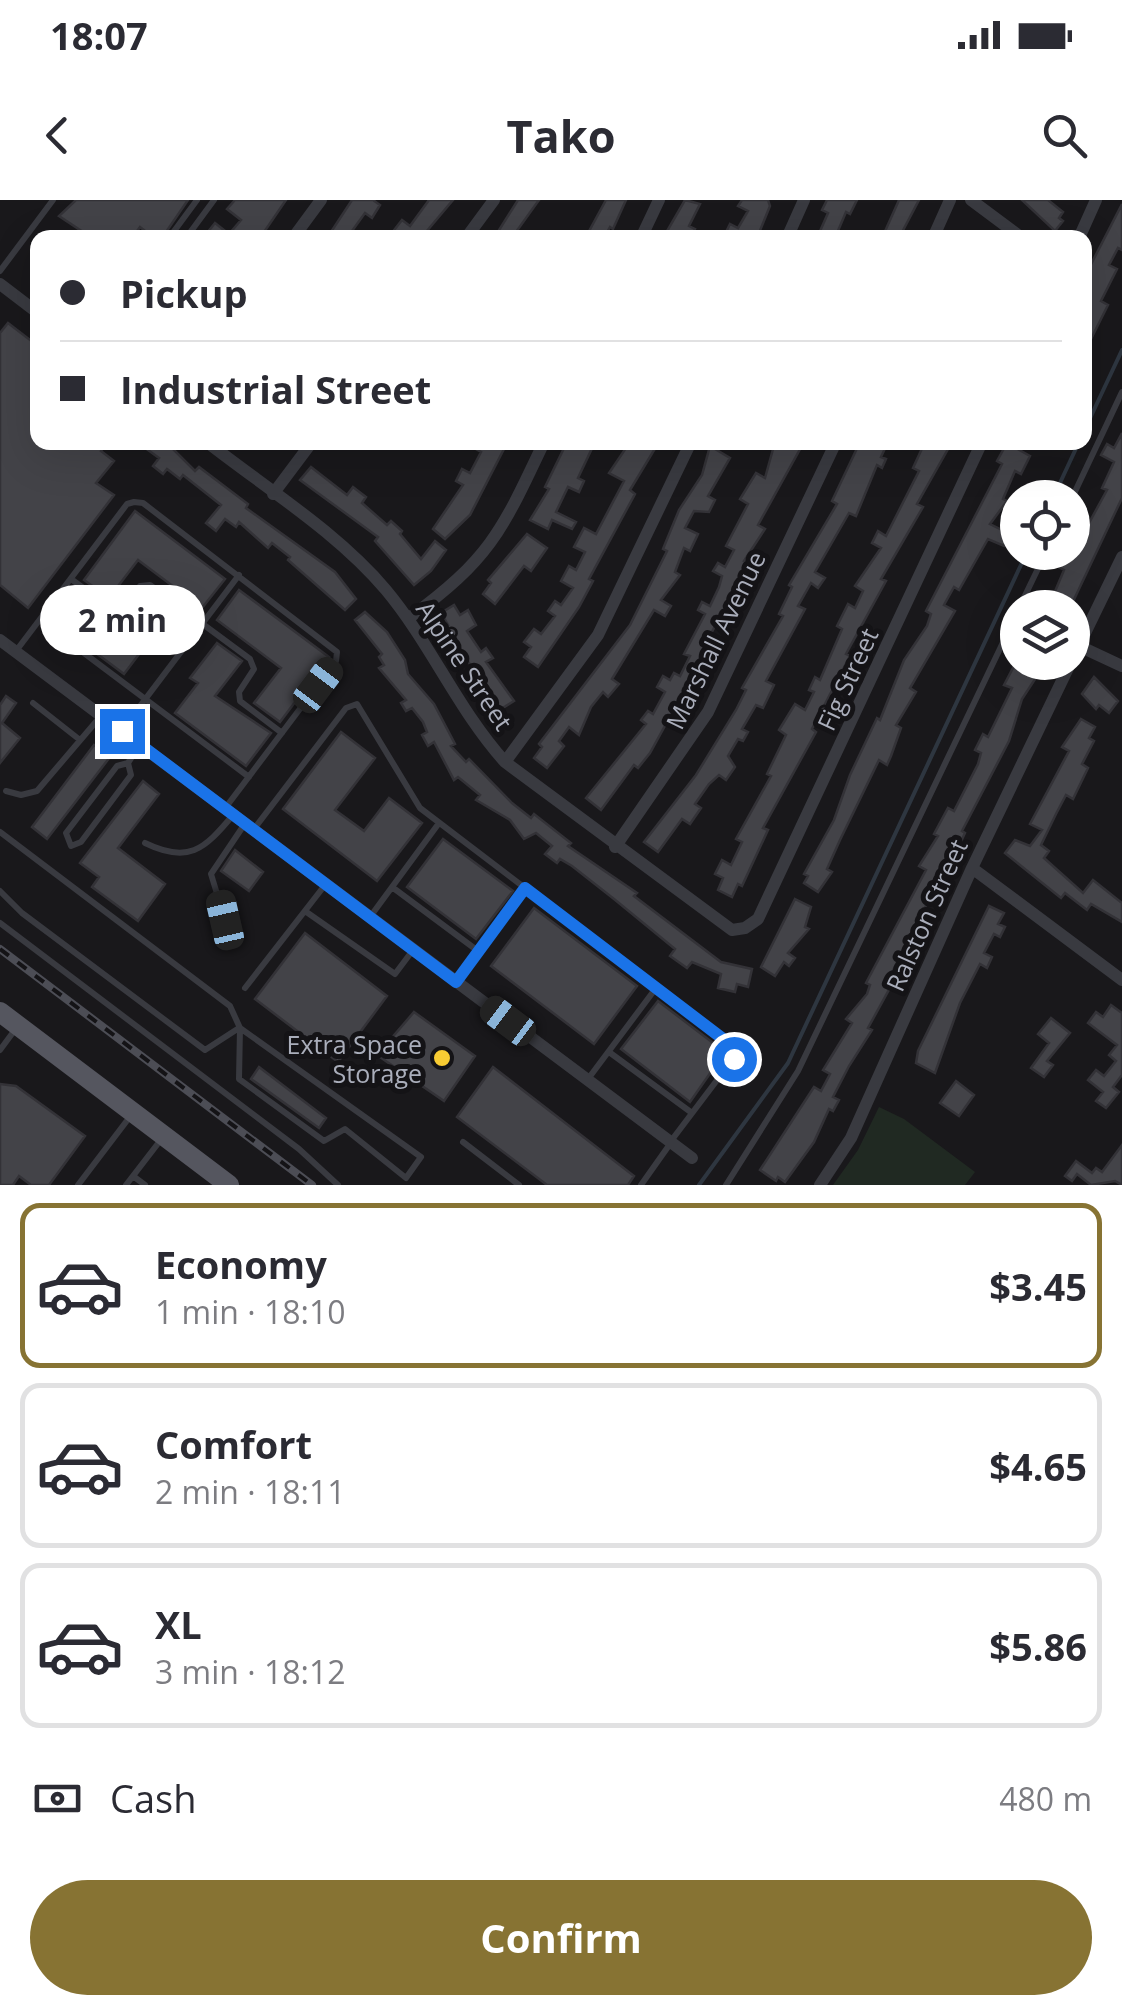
<!DOCTYPE html>
<html lang="en">
<head>
<meta charset="utf-8">
<style>
  body { margin:0; font-family:"Open Sans",sans-serif; background:#f2f2f3; color:#2b2b33; height:100vh; display:flex; flex-direction:column; font-size:38px; white-space:nowrap }
  * { box-sizing:border-box; margin:0 }
  p { font-size:32px; color:#7c7c81 }
  .icon { flex:none; width:55px; height:55px; fill:none; stroke:currentColor; stroke-width:2; stroke-linecap:round; stroke-linejoin:round }
  .map { position:relative; height:985px; overflow:hidden }
  .details { display:flex; flex-direction:column; background:#fff; flex:1 }
  .details>* { flex:none }
  .banner { position:absolute; left:30px; top:30px; width:1062px; height:220px; border-radius:20px; box-shadow:0 10px 40px #0002; display:grid; align-content:center; height:220px; padding:0 30px; background:#fff }
  .tools { position:absolute; left:1000px; top:280px; display:grid; gap:20px }
  .tools a { display:grid; place-items:center; width:90px; height:90px; border-radius:50%; background:#fff; box-shadow:0 10px 40px #0002; font-size:50px }
  .end { position:absolute; width:45px; height:45px; margin:-22px; border:12px solid #1a73e8; background:#fff; box-shadow:0 0 0 5px #fff }
  .from { border-radius:50% }
  .bubble { position:absolute; height:70px; border-radius:35px; background:#fff; box-shadow:0 10px 40px #0002; font-size:32px; font-weight:700; line-height:70px; text-align:center }
  .car { position:absolute; width:30px; height:60px; margin:-30px -15px; border-radius:12px; box-shadow:0 0 8px 2px #0007; background:linear-gradient(#222 24%,#8ab4d8 0 40%,#222 0 76%,#8ab4d8 0 86%,#222 0) }
  .banner b { display:flex; align-items:center; gap:35px; height:95px; font-size:38px }
  .banner b+b { border-top:2px solid #e1e1e2 }
  .banner i { width:25px; height:25px; background:#2b2b33 }
  ul { padding:18px 0 0; list-style:none }
  li { display:flex; align-items:center; gap:30px; height:165px; margin:0 20px 15px; padding:0 10px; border:5px solid #e1e1e2; border-radius:20px }
  li div { flex:1 }
  li b { display:block; font-size:38px }
  li em { font-style:normal; font-weight:700 }
  li.selected { border-color:#877333 }
  li>.icon { width:90px; height:90px; stroke-width:1.5 }
  .pay { display:flex; align-items:center; gap:25px; height:110px; padding:0 30px; font-size:38px }
  .pay p { margin-inline-start:auto }
  .action { display:flex; gap:20px; margin-top:auto; padding:20px 30px }
  .action a { flex:1; height:115px; border-radius:60px; background:#877333; color:#fff; font-size:40px; font-weight:700; line-height:115px; text-align:center }
  .status { display:flex; justify-content:space-between; align-items:center; height:70px; padding:0 50px; background:#fff; direction:ltr }
  .status svg { height:28px; fill:currentColor }
  header { display:flex; justify-content:space-between; align-items:center; height:130px; padding:0 30px; background:#fff; font-size:45px; font-weight:700 }
  .map>svg:first-child { display:block }
  .green { fill:#202922 }
  .lines { fill:none; stroke-linecap:round; stroke-linejoin:round }
  .stream { stroke:#2e3640; stroke-width:4 }
  .building { fill:#434348; stroke:#333237; stroke-width:2.5 }
  .lane { stroke:#393a40; stroke-width:6 }
  .street { stroke:#393a40; stroke-width:12 }
  .primary { stroke:#55565f; stroke-width:20 }
  .rail-casing { stroke:#4c4d55; stroke-width:8 }
  .rail { stroke:#141316; stroke-width:4; stroke-dasharray:11; stroke-linecap:butt }
  .route { stroke:#1a73e8; stroke-width:12 }
  .poi-dot { fill:#f8cc33; stroke:#141316; stroke-width:4 }
  .labels { text-anchor:middle; dominant-baseline:central; stroke-width:10; stroke-linejoin:round; paint-order:stroke }
  .street-label { font-size:25px; fill:#aaaebb; stroke:#141316 }
  .poi-label { font-size:25px; fill:#aaaebb; stroke:#141316; text-anchor:end }
</style>
</head>
<body>
<div class="status"><b>18:07</b><svg viewBox="0 0 49 12"><path d="M0 12V9h3v3zM5 12V6h3v6zM10 12V3h3v9zM15 12V0h3v12zM26 1h20v11H26zM47 4h2v5h-2z"/></svg></div>
<header><svg class="icon" aria-label="back" viewBox="0 0 24 24"><path d="M15 5l-7 7 7 7"/></svg>Tako<svg class="icon" aria-label="search" viewBox="0 0 24 24"><circle cx="10" cy="10" r="6"/><path d="M15 15l6 6"/></svg></header>
<div class="map">
<svg width="1122" height="985" viewBox="0 0 1122 985">
  <rect width="100%" height="100%" fill="#19181b"/>
  <path class="green" d="M879 907 904 919 975 972 965 985H833L858 950Z"/>
  <g class="lines">
    <path class="stream" d="M1085 229 1122 150
      M1053 298 1079 242
      M699 985 788 863 1027 352"/>
  </g>
  <path class="building" d="M76 0H188L162 38H154L140 27 132 38H92L59 16Z
    M235 0H286L260 38H203L215 23 229 34 241 20 227 9Z
    M352 0H373L380 5 372 18 365 13 347 38H327Z
    M429 0H453L421 38 391 34 402 20 410 26Z
    M518 0H539L516 32 523 38H494Z
    M606 0H626L613 29 610 27 604 38H597L588 33Z
    M685 0 700 4 689 26 695 29 690 38H663Z
    M742 0H768L770 6 757 38H723L730 24 738 28 748 11 738 6Z
    M827 0H857L850 14 846 12 835 38H817L828 13 822 10Z
    M899 0H919L899 38H882Z
    M1022 0H1048L1063 12 1059 18 1063 21 1055 31Z
    M1122 4V50L1118 48 1109 65 1117 69 1101 101 1108 105 1085 151V86L1090 77 1086 74Z
    M8 123 38 146V242H107L101 251 114 261 96 283 114 295 28 408 0 385V133Z
    M1122 233V298L1070 408H1048L1064 370 1055 365 1061 352H1072V340L1078 343 1107 290 1102 288 1114 262 1101 255 1107 244 1114 248Z
    M137 242H166L195 271 199 267 248 304 246 308 335 372 356 399 345 410 288 360 290 357 272 343 268 348 239 322 236 327 225 319 216 331 206 323 221 305 183 275 180 279 167 269 163 274 153 266 159 258Z
    M464 242H496L505 247 470 315 445 339 433 329 463 285 456 281 462 269 470 273 481 252Z
    M567 242H595L578 278 584 281 579 292 568 287 556 312 576 322 572 329 552 320 548 329 530 320 549 289 545 287Z
    M630 242H659L630 290 635 294 589 379 593 381 579 407 538 467 524 457 531 447 524 442 534 429 541 434 555 416 548 411 555 401 561 405 573 388 561 381 569 366 576 370 585 352 574 347 584 328 596 334 624 281 609 273Z
    M775 242H804L758 325 765 329 744 361 748 363 703 449 707 451 686 494 683 493 650 553 638 568 634 565 601 610 586 598 646 524 641 520 648 511 653 514 665 492 657 487 663 476 670 480 674 473 680 476 690 456 684 454 705 414 698 410 702 402 710 406 719 387 722 376 713 371 718 363 725 367 734 350 726 346 748 304 740 299 756 273 765 278Z
    M860 242H888L881 257 886 259 882 268 877 265 856 316 849 313 815 372 825 378 818 388 811 383 798 406 805 409 766 481 774 485 763 508 756 505 742 529 748 532 743 541 738 539 728 556 735 567 726 580 719 575 709 584 695 604 701 608 690 624 682 619 658 652 644 642 696 575 736 510 746 490 742 488 783 416 779 414 792 387 789 385 837 304 832 301Z
    M925 242H952L917 304 923 307 881 379 886 381 846 454 850 456 812 529 816 532 763 628 768 630 742 686 738 684 732 697 718 690 723 678 715 674 722 660 731 665 742 642 736 639 771 576 767 574 786 535 779 530 795 504 805 510 814 492 809 490 815 477 820 480 842 429 837 426 848 404 855 408 863 391 855 386 881 348 872 343 878 331 886 336 919 271 913 268Z
    M1007 243 1030 256 1021 274 1015 271 1003 299 1007 301 990 324 1010 334 1004 346 988 339 959 390 954 387 944 405 955 411 910 488 916 492 896 525 901 528 891 556 887 565 879 560 840 640 827 669 832 672 818 692 804 683 808 676 804 674 834 620 850 575 877 518 880 520 904 460 927 426 931 414 926 411 1002 264 997 261Z
    M710 246 730 258 708 296 715 300 709 312 694 311 685 328 698 334 690 351 684 348 675 372 680 375 661 400 671 406 665 416 654 410 612 479 619 484 608 497 603 492 591 507 579 535 569 527 559 541 564 546 547 568 534 558 542 547 539 544 630 425 667 351 663 349 679 310 702 275Z
    M311 267 347 295 353 287 366 297 362 303 387 325 391 321 402 331 400 334 421 359 435 341 446 350 431 371 414 385 375 341 378 337 300 280Z
    M135 311 225 379 202 408 138 360 109 398 84 380Z
    M527 334 547 348 531 371 524 366 495 404 483 394 491 383 488 380Z
    M239 390 329 457 280 522 254 503 281 468 217 420Z
    M76 391 129 431 155 397 180 416 154 450 146 445 124 474 53 421Z
    M454 405 460 415 468 410 476 425 467 431 481 452 486 448 493 458 486 462 514 501 501 509 444 427 448 425 441 413Z
    M365 412 387 432 405 460 408 474 434 504 455 544 451 546 466 562 469 559 512 603 531 618 534 614 571 643 568 646 637 693 634 696 721 762 752 769 748 787 737 784 735 792 718 788 721 774 692 762 687 768 670 756 675 749 614 699 572 666 560 659 557 663 545 654 552 646 536 633 524 639 510 620 476 600 480 595 458 577 454 580 434 542 428 546 422 535 427 532 423 522 412 508 406 511 401 503 406 500 379 468 384 465 379 457 382 454 355 420Z
    M217 443 242 461 215 496 271 533 246 566 175 513 198 483 190 478Z
    M1023 462 1043 467 1022 499 1009 541 962 631 965 633 952 661 931 693 907 752 903 750 887 783 891 786 868 828 872 830 849 866 833 897 839 900 833 911 829 909 814 942 785 982 778 977 776 981 760 970 814 887 821 891 830 874 823 870 852 823 846 819 867 794 870 785 866 783 926 670 919 666 938 636 934 634 948 608 954 611 978 564 981 553 975 550 983 534 988 537 1012 488 1004 485 1014 466 1020 469Z
    M1094 477 1118 501 1109 513 1099 505 1096 509 1082 494Z
    M6 496 16 503 2 523 20 538 0 563V505Z
    M1081 519 1095 527 1089 538 1094 541 1082 564 1088 568 1073 599 1066 595 1056 614 1041 645 1049 651 1044 658 1083 693 1093 680 1122 703V722L1091 704 1087 710 1065 693 1061 698 1005 653 1015 640 1030 646 1042 630 1030 624 1069 551 1062 547Z
    M341 532 375 558 335 610 364 631 389 598 422 623 377 681 283 609Z
    M94 545 110 557 47 639 32 627Z
    M143 581 159 594 118 648 165 684 138 721 92 687 99 677 80 663Z
    M443 639 513 691 476 739 407 687Z
    M235 650 263 672 249 691 221 671Z
    M795 699 811 707 805 727 809 729 788 753 795 758 789 766 784 762 775 776 761 767Z
    M989 706 1004 713 998 724 1005 727 1000 737 994 734 984 753 992 757 987 768 980 764 960 803 935 873 916 863 918 851Z
    M534 708 637 786 594 844 491 766Z
    M305 733 387 796 338 862 255 799Z
    M658 801 725 852 690 902 621 849Z
    M1111 805 1122 813V875L1113 887 1119 892 1106 908 1096 901 1103 892 1088 880 1096 870 1104 876 1116 861 1109 855 1117 845 1088 823 1096 812 1103 817Z
    M414 812 475 856 444 901 377 855Z
    M1051 818 1070 833 1047 861 1053 865 1044 877 1031 868 1049 843 1038 834Z
    M259 867 326 918 319 928 251 879Z
    M493 867 634 976 628 985H547L457 917Z
    M956 881 974 895 959 916 940 903Z
    M0 884 16 886 85 936 49 985H31L19 976 13 985H0Z
    M1122 945V985L1115 981 1091 985 1077 974 1072 981 1065 976 1076 961 1092 973 1096 968 1102 972Z"/>
  <g class="lines">
    <path class="lane" d="M169 38 197 0
      M186 38 214 0
      M0 71 53 0
      M1072 298 1122 192
      M71 379 111 408 122 409 140 386 150 385 250 459 254 469 239 492 240 501 282 533
      M1019 408 1046 352
      M40 420 249 577
      M16 451 127 304 134 302 143 303 337 452 336 461 226 607
      M33 503 80 540
      M122 530 239 375
      M128 563 131 575 81 642 71 646 66 633 117 566 128 563 139 546
      M6 591 21 595 37 591 100 517
      M254 629 346 508 357 504 420 608 731 845 733 859 671 941
      M0 632 230 806 240 828 239 879 324 941 345 929 406 978 421 957 240 828
      M145 643C188 664 204 650 233 615
      M392 687 478 751
      M0 691 22 713 205 850 239 828
      M305 711 395 774 413 750
      M370 717 439 623
      M225 720 211 674 244 625
      M0 723 299 949 338 985
      M457 780 525 688
      M245 788 325 685
      M0 850 17 827
      M609 852 692 913
      M588 879 656 788
      M463 942 519 985
      M133 976 145 985
      M78 985 132 914
      M126 985 163 937
      M641 985 670 944
      M726 985 798 871 1018 411"/>
    <path class="street" d="M971 0 1022 38
      M293 38 321 0
      M466 38 494 0
      M641 38 659 0
      M787 38 804 0
      M933 38 950 0
      M1079 38 1096 0
      M0 84 38 113
      M207 242C267 289 337 332 386 390 431 444 458 510 505 562L732 730 745 728 758 719 982 242
      M273 294 312 242
      M409 418C490 359 502 331 544 242
      M0 440 692 958
      M1079 446 1122 466
      M1072 460 1122 357
      M505 562 598 435 691 242
      M615 647 708 512 836 242
      M972 668 1122 780
      M820 985 851 938 972 668 1071 462"/>
    <path class="primary" d="M0 812 229 985"/>
    <g class="rail-casing">
      <path id="rail" d="M0 749 312 985"/>
    </g>
    <use href="#rail" class="rail"/>
  </g>
  <g class="lines">
    <path class="route" d="M122 531 456 782 525 688 731 845 734 859"/>
  </g>
  <circle class="poi-dot" cx="442" cy="858" r="10"/>
  <g class="labels">
    <g class="street-label">
      <text transform="translate(715 440) rotate(-64)">Marshall Avenue</text>
      <text transform="translate(465 465) rotate(56)">Alpine Street</text>
      <text transform="translate(847 479) rotate(-65)">Fig Street</text>
      <text transform="translate(926 715) rotate(-66)">Ralston Street</text>
    </g>
    <g class="poi-label">
      <text x="422" y="844">Extra Space<tspan x="422" dy="29">Storage</tspan></text>
    </g>
  </g>
</svg>
<div class="tools">
<a><svg class="icon" aria-label="locate" viewBox="0 0 24 24"><circle cx="12" cy="12" r="6"/><path d="M12 2v4M12 18v4M2 12h4M18 12h4"/></svg></a>
<a><svg class="icon" aria-label="layers" viewBox="0 0 24 24"><path d="M12 4l9 5-9 5-9-5zM3 14l9 5 9-5"/></svg></a>
</div>
<i class="end from" style="left:734px;top:859px"></i>
<i class="end" style="left:122px;top:531px"></i>
<div class="bubble" style="left:40px;top:385px;width:165px">2 min</div>
<i class="car" style="left:318px;top:485px;rotate:37deg"></i>
<i class="car" style="left:225px;top:720px;rotate:347deg"></i>
<i class="car" style="left:508px;top:821px;rotate:307deg"></i>
<div class="banner">
<b><i class="from"></i>Pickup</b>
<b><i></i>Industrial Street</b>
</div>
</div>
<section class="details">
<ul>
<li class="selected"><svg class="icon" aria-label="car" viewBox="0 0 24 24"><path d="M5 17H2v-5l4-1 3-4h7l3 4 3 1v5h-3M9 17h6M6 11h13"/><circle cx="7" cy="17" r="2"/><circle cx="17" cy="17" r="2"/></svg><div><b>Economy</b><p>1 min · 18:10</p></div><em>$3.45</em></li>
<li><svg class="icon" aria-label="car" viewBox="0 0 24 24"><path d="M5 17H2v-5l4-1 3-4h7l3 4 3 1v5h-3M9 17h6M6 11h13"/><circle cx="7" cy="17" r="2"/><circle cx="17" cy="17" r="2"/></svg><div><b>Comfort</b><p>2 min · 18:11</p></div><em>$4.65</em></li>
<li><svg class="icon" aria-label="car" viewBox="0 0 24 24"><path d="M5 17H2v-5l4-1 3-4h7l3 4 3 1v5h-3M9 17h6M6 11h13"/><circle cx="7" cy="17" r="2"/><circle cx="17" cy="17" r="2"/></svg><div><b>XL</b><p>3 min · 18:12</p></div><em>$5.86</em></li>
</ul>
<div class="pay"><svg class="icon" aria-label="cash" viewBox="0 0 24 24"><path d="M3 7h18v10H3z"/><circle cx="12" cy="12" r="2"/></svg>Cash<p>480 m</p></div>
<div class="action"><a>Confirm</a></div>
</section>
</body>
</html>
